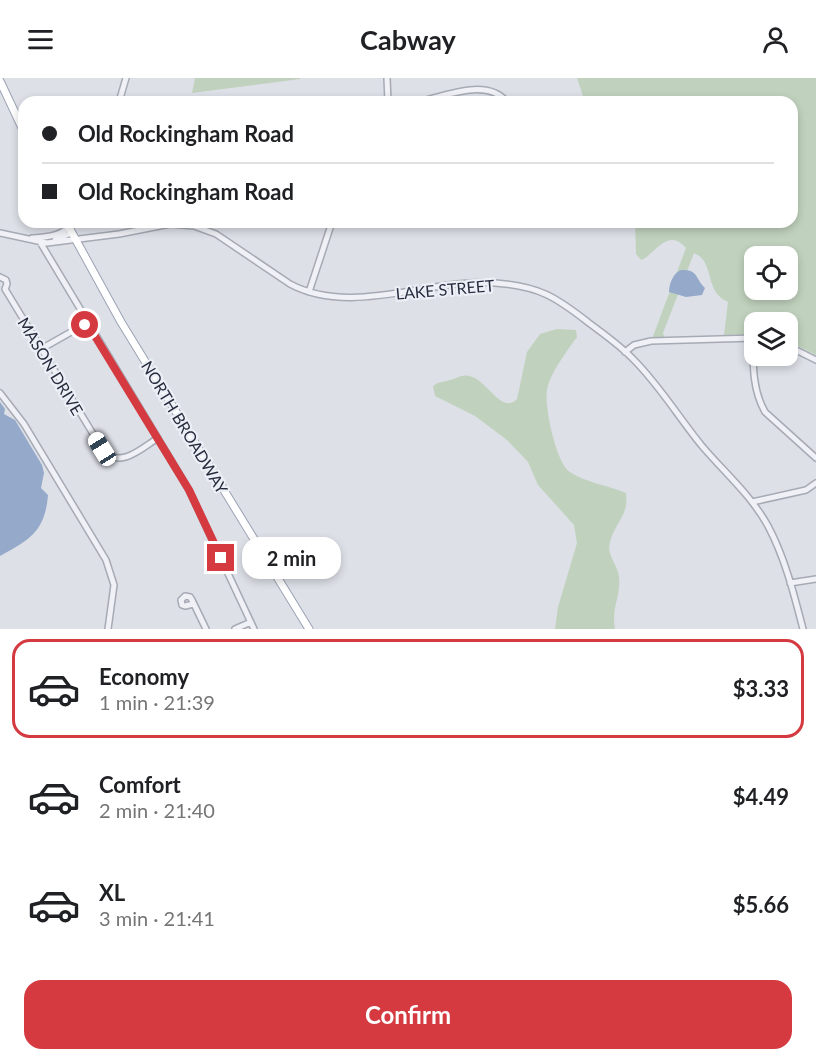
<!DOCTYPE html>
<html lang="en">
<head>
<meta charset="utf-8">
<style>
  body { margin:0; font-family:Lato,sans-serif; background:#f6f6f6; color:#202124; height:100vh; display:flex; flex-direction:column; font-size:22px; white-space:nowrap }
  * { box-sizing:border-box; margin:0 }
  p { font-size:20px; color:#757577 }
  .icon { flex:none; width:33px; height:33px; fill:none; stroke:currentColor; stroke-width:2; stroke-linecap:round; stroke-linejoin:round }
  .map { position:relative; height:551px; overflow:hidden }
  .panel { display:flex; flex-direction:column; background:#fff; flex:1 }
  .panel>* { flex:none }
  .banner { position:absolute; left:18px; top:18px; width:780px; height:132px; border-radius:18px; box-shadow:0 3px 9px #0003; display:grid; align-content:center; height:132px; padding:0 24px; background:#fff }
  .tools { position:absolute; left:744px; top:168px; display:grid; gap:12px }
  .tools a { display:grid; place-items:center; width:54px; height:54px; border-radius:12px; background:#fff; box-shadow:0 3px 9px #0003; font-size:30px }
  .end { position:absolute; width:27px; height:27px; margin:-14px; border:8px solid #d43a3f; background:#fff; box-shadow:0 0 0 3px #fff }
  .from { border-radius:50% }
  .bubble { position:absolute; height:42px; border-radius:18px; background:#fff; box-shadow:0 3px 9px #0003; font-size:20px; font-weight:700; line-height:42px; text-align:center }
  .car { position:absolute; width:18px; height:36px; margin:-18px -9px; border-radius:8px; box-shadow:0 0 4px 2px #0007; background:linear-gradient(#fff 24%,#345 0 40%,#fff 0 76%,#345 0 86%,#fff 0) }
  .banner b { display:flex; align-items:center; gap:21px; height:57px; font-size:22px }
  .banner b+b { border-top:2px solid #e0e0e0 }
  .banner i { width:15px; height:15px; background:#202124 }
  ul { padding:10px 0 0; list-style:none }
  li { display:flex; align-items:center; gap:18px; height:99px; margin:0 12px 9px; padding:0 12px; border:3px solid transparent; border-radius:18px }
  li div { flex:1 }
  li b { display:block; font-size:22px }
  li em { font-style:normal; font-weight:700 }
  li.selected { border-color:#d43a3f }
  li>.icon { width:54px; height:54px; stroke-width:1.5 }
  .primary-button { display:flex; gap:12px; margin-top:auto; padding:12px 24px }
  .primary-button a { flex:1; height:69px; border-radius:18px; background:#d43a3f; color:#fff; font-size:24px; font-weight:700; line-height:69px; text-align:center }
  header { display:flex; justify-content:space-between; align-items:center; height:78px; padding:0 24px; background:#fff; font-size:27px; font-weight:700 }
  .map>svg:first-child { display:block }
  .green { fill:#c0d2bd; fill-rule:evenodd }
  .water { fill:#95a9ca }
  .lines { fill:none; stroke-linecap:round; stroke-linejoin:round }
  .minor-casing { stroke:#a6aab4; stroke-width:8 }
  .major-casing { stroke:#9ba2b4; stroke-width:9 }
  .minor { stroke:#eff1f6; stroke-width:5 }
  .major { stroke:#fff; stroke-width:7 }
  .route { stroke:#d43a3f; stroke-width:8 }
  .labels { text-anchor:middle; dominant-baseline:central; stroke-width:4.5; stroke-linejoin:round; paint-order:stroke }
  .street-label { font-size:16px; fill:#262c3e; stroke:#eceff5 }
</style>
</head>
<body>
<header><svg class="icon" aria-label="menu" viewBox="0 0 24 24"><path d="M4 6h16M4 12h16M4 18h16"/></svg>Cabway<svg class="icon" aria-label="person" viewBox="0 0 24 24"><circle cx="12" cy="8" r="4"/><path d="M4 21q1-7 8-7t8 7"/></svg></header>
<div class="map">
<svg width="816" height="551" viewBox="0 0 816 551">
  <rect width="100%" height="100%" fill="#dde0e7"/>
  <path class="green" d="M195 0H300V1L192 15Z
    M577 0H816V277L788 263V244H754V256L724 257 728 224C703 213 716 184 694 175L663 255 664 258 667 261H652L686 170C667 148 654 178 641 182L636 176 635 144H792V24H585ZM754 178H788V212H754Z
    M557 251 576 252 577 259C567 273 550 295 547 312 544 327 556 386 570 394 586 405 608 407 626 415 629 438 615 444 610 464 606 477 618 487 619 499 621 519 611 530 615 551H555L558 529 577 465 574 447 538 407 528 384 507 362 475 338 435 318 433 308C438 304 443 304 450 302 458 300 463 295 472 299 487 303 502 337 517 321L527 274 540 256Z"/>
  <path class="water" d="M681 192C698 191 695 200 705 210L702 217 686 219 669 214C669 206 673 195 681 192Z
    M0 324 5 331 4 336 15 342 42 387 44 395 41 410 48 417C45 454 29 462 0 478Z"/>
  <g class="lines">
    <g class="minor-casing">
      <path id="minor" d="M387 0 388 24
        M119 24 126 0
        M419 24C447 17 487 0 507 24
        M0 155 47 165 119 156 170 146 194 148 216 156 290 206C352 239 429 200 495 205 539 208 556 219 589 245 605 257 621 268 634 282 660 308 679 340 702 368 724 394 751 417 768 448 785 480 794 516 803 551
        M32 160C47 159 64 158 73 144
        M55 162 71 155
        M40 164 189 412 254 551
        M0 199 6 202 7 206 5 211 104 374C122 390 142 370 158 360
        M309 214 332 144
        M753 260C753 285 752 311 765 334L816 380
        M788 268 816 282
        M41 271 87 245
        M625 274 634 267 651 263 754 260
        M0 315 24 346 106 482 114 507 108 551
        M752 424 806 412 816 405
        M790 505 816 501
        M193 526 185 528 182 527 181 522 185 518 190 519 192 522 206 551
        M235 551 251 544"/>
    </g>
    <g class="major-casing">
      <path id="major" d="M0 3 24 54
        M66 144 121 244 309 551"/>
    </g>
    <use href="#minor" class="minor"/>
    <use href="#major" class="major"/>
  </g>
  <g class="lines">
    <path class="route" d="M85 247 87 245 189 412 221 480"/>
  </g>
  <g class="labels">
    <g class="street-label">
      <text transform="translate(445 211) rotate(-5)">LAKE STREET</text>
      <text transform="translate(51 288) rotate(59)">MASON DRIVE</text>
      <text transform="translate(185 349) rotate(59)">NORTH BROADWAY</text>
    </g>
  </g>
</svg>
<div class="tools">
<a><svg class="icon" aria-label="locate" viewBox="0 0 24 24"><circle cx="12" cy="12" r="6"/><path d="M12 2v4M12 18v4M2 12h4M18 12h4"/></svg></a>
<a><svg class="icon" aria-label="layers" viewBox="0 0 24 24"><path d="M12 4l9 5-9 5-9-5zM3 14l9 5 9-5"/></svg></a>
</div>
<i class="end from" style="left:85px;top:247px"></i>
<i class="end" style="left:221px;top:480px"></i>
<div class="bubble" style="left:242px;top:459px;width:99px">2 min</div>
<i class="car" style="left:102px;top:371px;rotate:328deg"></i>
<div class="banner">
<b><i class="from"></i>Old Rockingham Road</b>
<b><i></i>Old Rockingham Road</b>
</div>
</div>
<section class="panel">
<ul>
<li class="selected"><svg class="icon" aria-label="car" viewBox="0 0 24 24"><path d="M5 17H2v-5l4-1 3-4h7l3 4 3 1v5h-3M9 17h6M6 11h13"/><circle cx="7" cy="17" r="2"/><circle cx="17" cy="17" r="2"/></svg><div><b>Economy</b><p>1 min · 21:39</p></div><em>$3.33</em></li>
<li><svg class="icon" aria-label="car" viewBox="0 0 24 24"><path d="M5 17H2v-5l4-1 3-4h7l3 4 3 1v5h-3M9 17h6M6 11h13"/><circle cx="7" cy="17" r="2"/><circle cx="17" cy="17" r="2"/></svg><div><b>Comfort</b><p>2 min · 21:40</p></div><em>$4.49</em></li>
<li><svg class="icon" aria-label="car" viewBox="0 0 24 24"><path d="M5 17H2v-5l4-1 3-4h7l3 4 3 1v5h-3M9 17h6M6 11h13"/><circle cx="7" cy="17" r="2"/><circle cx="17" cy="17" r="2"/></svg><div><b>XL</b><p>3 min · 21:41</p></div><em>$5.66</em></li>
</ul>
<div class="primary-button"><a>Confirm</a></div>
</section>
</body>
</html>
